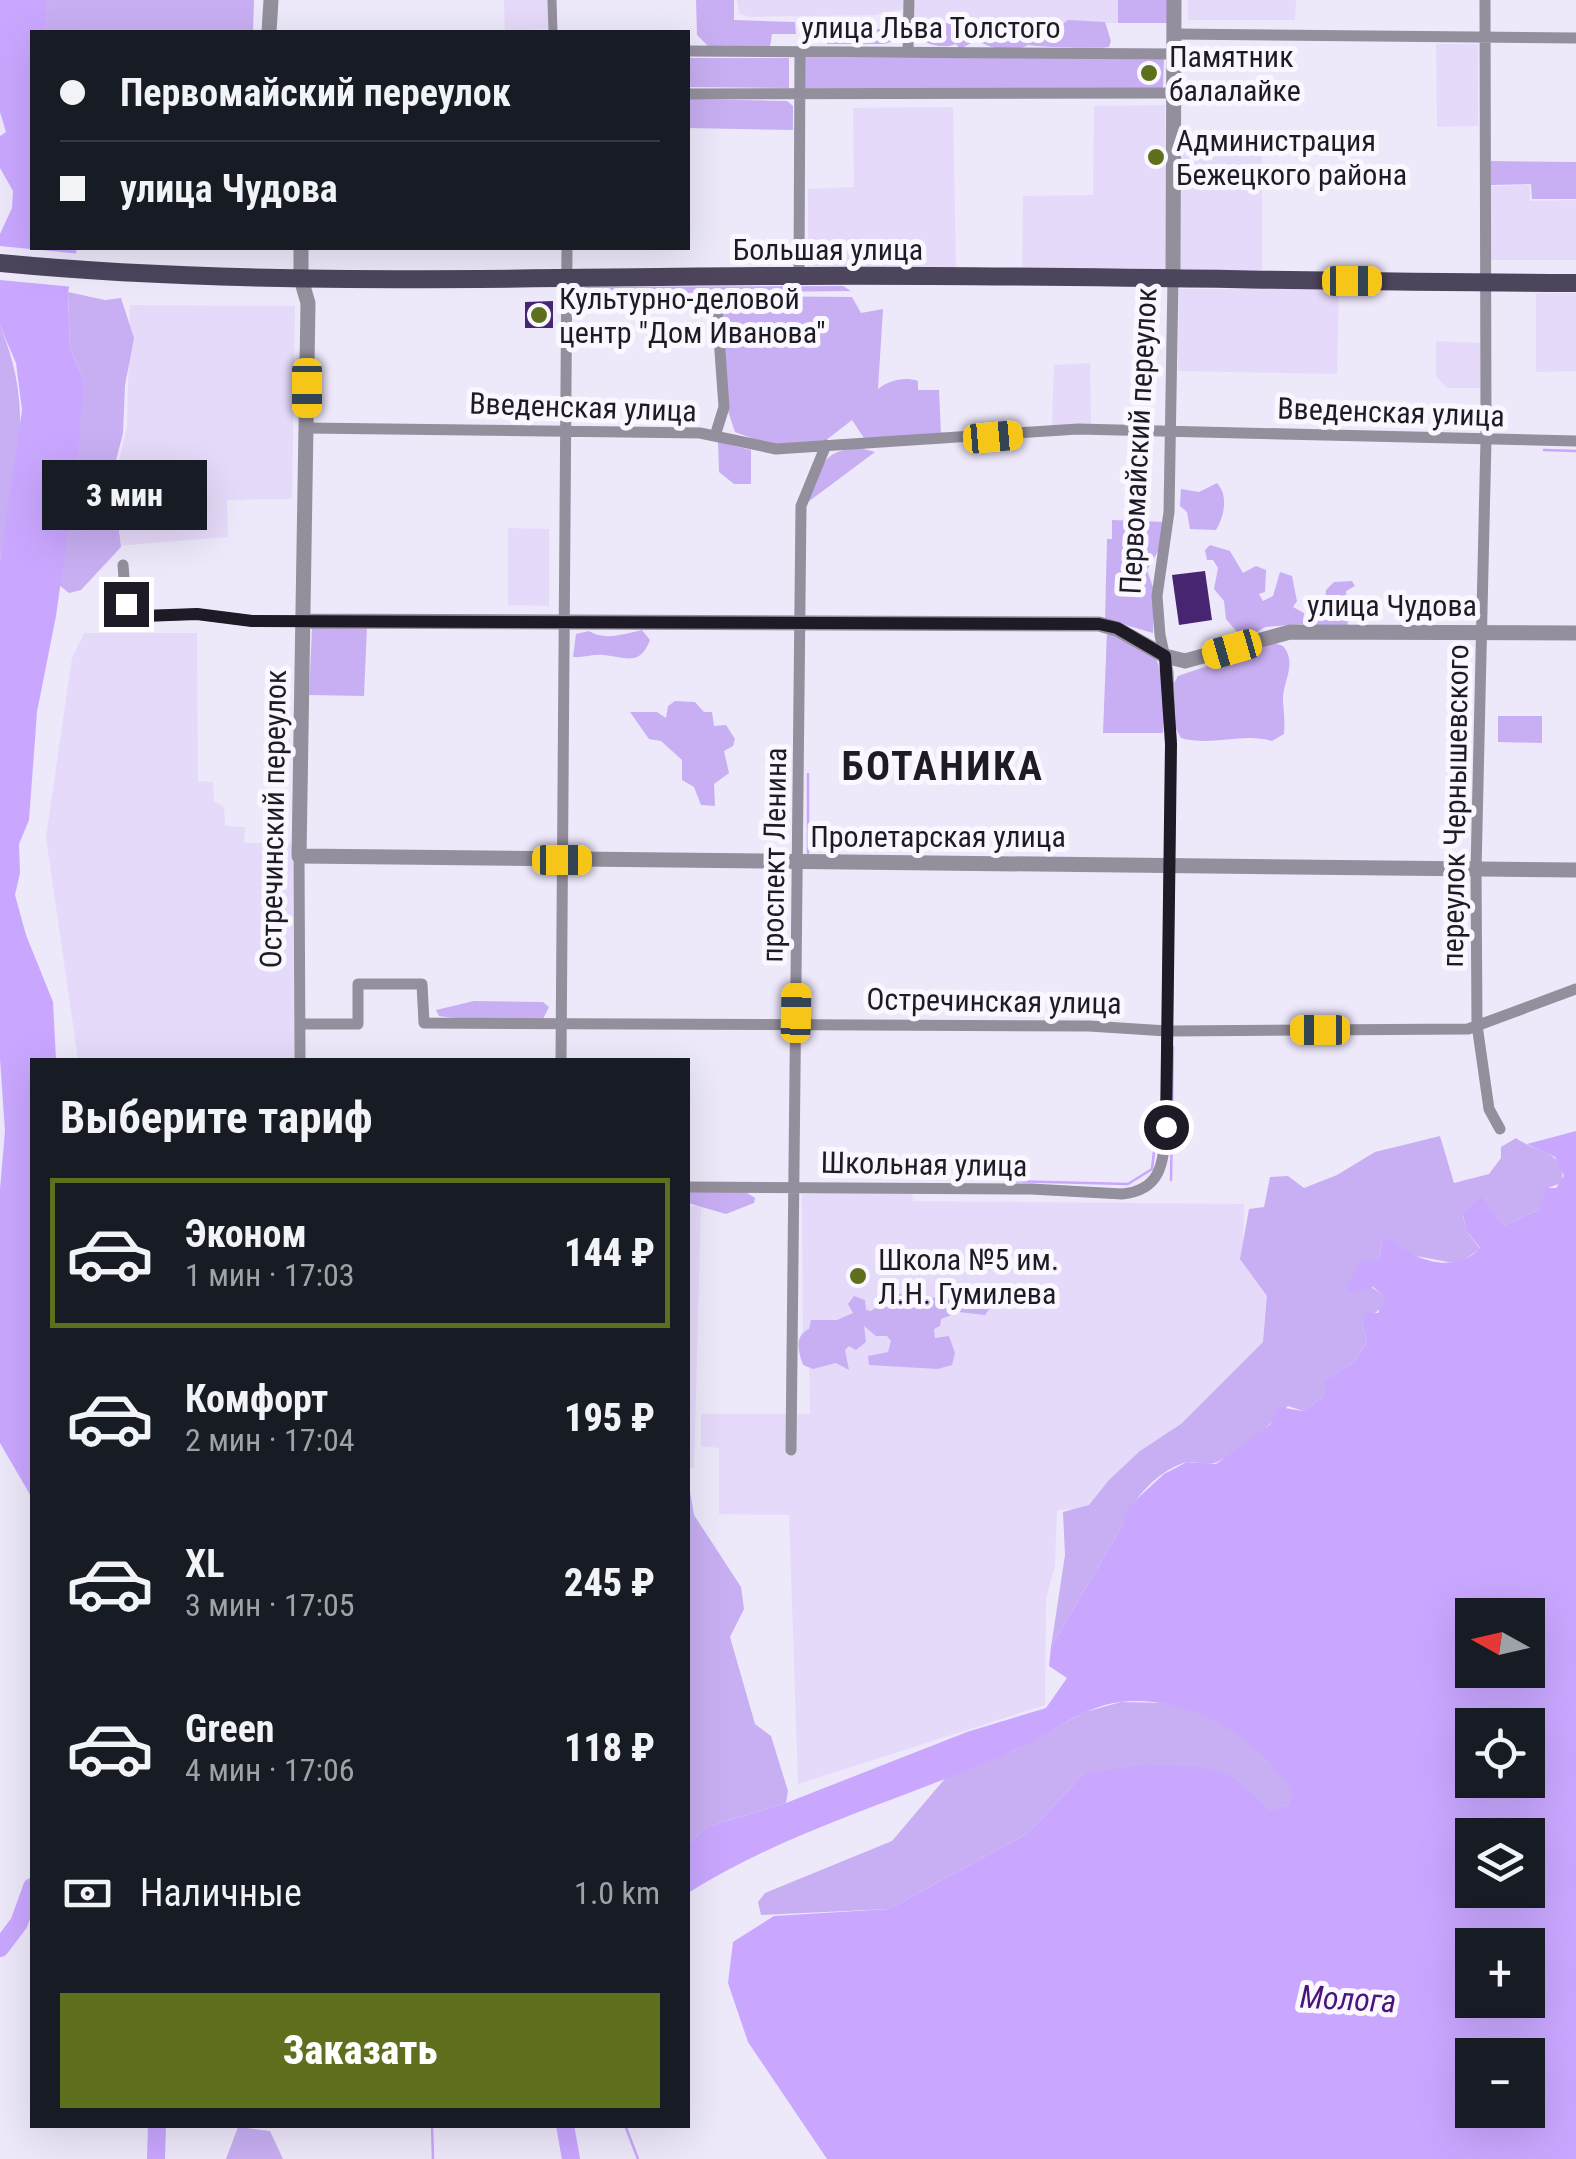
<!DOCTYPE html>
<html lang="ru">
<head>
<meta charset="utf-8">
<style>
  body { margin:0; font-family:"Roboto Condensed",sans-serif; background:#20242c; color:#f1f3f6; height:100vh; display:flex; flex-direction:column; font-size:38px; white-space:nowrap }
  * { box-sizing:border-box; margin:0 }
  p { font-size:32px; color:#9ea1a6 }
  .icon { flex:none; width:55px; height:55px; fill:none; stroke:currentColor; stroke-width:2; stroke-linecap:round; stroke-linejoin:round }
  .map { position:relative; flex:1; overflow:hidden }
  .side { position:absolute; left:30px; top:1058px; width:660px; height:1070px; display:flex; flex-direction:column; background:#171b24; border-radius:0px; box-shadow:0 10px 40px #0002 }
  .side>* { flex:none }
  .top-card { position:absolute; left:30px; top:30px; width:660px; height:220px; border-radius:0px; box-shadow:0 10px 40px #0002; display:grid; align-content:center; height:220px; padding:0 30px; background:#171b24 }
  .needle { width:65px; rotate:278deg }
  .controls { position:absolute; left:1455px; top:1598px; display:grid; gap:20px }
  .controls a { display:grid; place-items:center; width:90px; height:90px; border-radius:0px; background:#171b24; box-shadow:0 10px 40px #0002; font-size:50px }
  .end { position:absolute; width:45px; height:45px; margin:-22px; border:12px solid #1f1b26; background:#fff; box-shadow:0 0 0 5px #fff }
  .from { border-radius:50% }
  .bubble { position:absolute; height:70px; border-radius:0px; background:#171b24; box-shadow:0 10px 40px #0002; font-size:32px; font-weight:800; line-height:70px; text-align:center }
  .car { position:absolute; width:30px; height:60px; margin:-30px -15px; border-radius:12px; box-shadow:0 0 8px 2px #0007; background:linear-gradient(#f5c518 24%,#345 0 40%,#f5c518 0 76%,#345 0 86%,#f5c518 0) }
  .top-card b { display:flex; align-items:center; gap:35px; height:95px; font-size:38px }
  .top-card b+b { border-top:2px solid #363941 }
  .top-card i { width:25px; height:25px; background:#f1f3f6 }
  ul { padding:0; list-style:none }
  li { display:flex; align-items:center; gap:30px; height:150px; margin:0 20px 15px; padding:0 10px; border:5px solid transparent; border-radius:0px }
  li div { flex:1 }
  li b { display:block; font-size:38px }
  li em { font-style:normal; font-weight:800 }
  li.on { border-color:#5e701e }
  li>.icon { width:90px; height:90px; stroke-width:1.5 }
  h2 { padding:0 30px; font-size:45px; line-height:120px }
  .pay { display:flex; align-items:center; gap:25px; height:110px; padding:0 30px; font-size:38px }
  .pay p { margin-inline-start:auto }
  .cta { display:flex; gap:20px; margin-top:auto; padding:20px 30px }
  .cta a { flex:1; height:115px; border-radius:0px; background:#5e701e; color:#fff; font-size:40px; font-weight:800; line-height:115px; text-align:center }
  .map>svg:first-child { display:block }
  .built { fill:#e5daf9 }
  .green { fill:#c8aff3 }
  .water { fill:#c9a7ff; fill-rule:evenodd }
  .pier { fill:#eee8fb }
  .lines { fill:none; stroke-linecap:round; stroke-linejoin:round }
  .stream { stroke:#c9a7ff; stroke-width:2.5 }
  .river { stroke:#c9a7ff; stroke-width:18 }
  .building { fill:#482571 }
  .pedestrian { stroke:#948f9d; stroke-width:9 }
  .minor { stroke:#948f9d; stroke-width:11 }
  .tertiary { stroke:#948f9d; stroke-width:15 }
  .primary { stroke:#4d455c; stroke-width:18 }
  .route { stroke:#1f1b26; stroke-width:12 }
  .poi-dot { fill:#5e701e; stroke:#faf8fe; stroke-width:4 }
  .labels { text-anchor:middle; dominant-baseline:central; stroke-width:10; stroke-linejoin:round; paint-order:stroke }
  .street-label { font-size:30px; fill:#1f1b26; stroke:#faf8fe }
  .poi-label { font-size:30px; fill:#1f1b26; stroke:#faf8fe; text-anchor:start }
  .water-label { font-size:32px; font-style:italic; fill:#49157a; stroke:#faf8fe }
  .district-label { font-size:40px; font-weight:bold; letter-spacing:2.5px; fill:#1f1b26; stroke:#faf8fe }
</style>
</head>
<body>
<div class="map">
<svg width="1576" height="2159" viewBox="0 0 1576 2159">
  <rect width="100%" height="100%" fill="#eee8fb"/>
  <path class="built" d="M504 0H548L549 29 505 31Z
    M737 0H909V8L875 15 749 17 739 13Z
    M915 0H1118V23L915 22Z
    M1188 0H1296L1295 20H1188Z
    M1436 44H1478V126L1437 127Z
    M1165 105 1167 270 1022 269 1023 196 1093 195 1094 106Z
    M953 107 956 268 808 266V189L854 187 853 108Z
    M1181 148H1262V272L1181 270Z
    M1530 185V201L1576 200V260H1491V186Z
    M1179 289H1339L1337 374 1178 371Z
    M1536 293H1576V371L1536 372Z
    M130 305 295 306 292 499 227 500 228 537 116 546 114 482 127 427Z
    M1436 341 1480 343V388H1447L1436 376Z
    M1090 363 1091 424 1052 426 1054 365Z
    M508 528 549 529V606L508 605Z
    M84 633H197L198 781 213 782 214 801 224 807 225 826 245 827 244 843H293L294 1060H78L46 837 72 658Z
    M912 1193 913 1201 1244 1204 1243 1252 1271 1300 1268 1345 1091 1508 1057 1510 1055 1565 1046 1599 1045 1705 798 1784 789 1515 719 1514V1448L701 1446V1414H810L809 1363 803 1362 802 1194Z
    M688 1206H701L694 1468H688Z"/>
  <path class="green" d="M45 0H254L253 32H45Z
    M696 0H734V20L795 22 796 34H772L770 47 708 46 697 35Z
    M1118 0H1168V23H1118Z
    M895 17 900 29 891 42 884 44H827V33H803L804 22 810 21 811 30 888 29 893 33Z
    M1014 18C1030 24 1043 20 1058 28L1068 20 1105 22 1111 41 1109 47C1104 49 1035 47 1028 45 1012 55 989 48 977 40L960 49 956 44C940 50 924 44 913 32L922 22 954 23 968 29 987 21Z
    M688 58H789V88L688 87Z
    M803 58H1164L1163 88H804Z
    M688 99 787 101 793 106V130L688 128Z
    M1491 161 1576 162V199H1532L1531 184 1491 185Z
    M843 286 851 291 593 294 584 287Z
    M68 292 105 300 121 298 134 338 125 385 123 433 112 476 121 547 81 590 69 593 59 585 84 381 70 349Z
    M719 296 852 297 861 313 883 309 878 389C888 381 904 376 918 381V390H939L941 436 864 438 852 420 825 441 792 445 765 443 735 432 727 408Z
    M0 326C36 411 16 473 0 560Z
    M718 442 751 450V484H734L719 472Z
    M860 448 875 452 808 502C822 468 819 450 860 448Z
    M1217 483C1229 496 1224 517 1216 530L1190 529 1187 512 1180 506 1181 489 1199 492Z
    M1112 520 1165 522 1159 550 1147 570 1154 590 1153 633 1105 619 1107 539H1112Z
    M1210 545 1230 551 1243 573 1256 566 1266 570 1265 592 1259 594 1263 601 1273 596 1280 572 1292 576 1297 601 1293 607 1304 613 1303 624 1265 627 1244 640 1226 619 1224 601 1214 589 1218 568 1213 560H1207L1205 550Z
    M1352 581 1355 586 1346 591 1348 630 1311 625 1324 614 1326 590 1334 582Z
    M367 626 364 696 309 695 312 628Z
    M642 630 650 640C640 667 625 657 604 655 593 654 581 658 573 657L576 634 589 631C605 641 624 634 642 630Z
    M1107 630 1154 655C1167 679 1165 707 1163 733H1103Z
    M1275 643 1283 646C1298 664 1282 682 1283 701 1284 714 1285 721 1284 734L1272 741C1242 732 1212 747 1181 738L1176 729 1174 683 1178 676Z
    M675 701 695 702 704 712H712L714 726 726 725 735 739 733 746 724 751 729 773 714 784 715 806 701 805 694 787 682 780V760L661 741 649 739 630 712H657L666 718 668 706Z
    M1498 716H1542V743L1498 742Z
    M474 1001 543 1002 549 1007 543 1019C508 1018 470 1021 439 1016L436 1010Z
    M1440 1136 1454 1183 1489 1174 1501 1158V1147L1516 1138C1534 1152 1567 1150 1562 1183L1550 1187 1539 1210 1504 1225 1481 1197 1463 1215 1466 1230 1480 1249 1458 1264 1406 1254 1382 1242 1379 1259 1354 1293 1368 1285 1386 1297 1384 1306 1362 1323 1367 1342 1354 1362 1326 1381 1324 1396 1303 1411 1288 1406C1269 1427 1244 1448 1219 1461 1210 1467 1199 1461 1188 1462 1161 1467 1129 1502 1122 1526L1051 1647 1065 1555 1063 1512 1089 1505 1109 1480 1140 1451 1181 1424 1263 1342 1267 1296 1240 1259 1249 1209 1264 1207 1270 1177 1288 1176 1304 1188 1337 1175 1375 1152Z
    M744 1191 755 1198 754 1203 726 1214 688 1203V1192Z
    M911 1292 923 1300 942 1296 957 1303 967 1295 990 1308 985 1315 959 1312 941 1319 940 1326 934 1329 935 1338 949 1336 955 1353 952 1365 938 1369 869 1365 868 1356 888 1352 891 1341 887 1336H876L864 1326 866 1342 856 1350 849 1346 845 1350 849 1370 836 1363 813 1369 803 1365C798 1351 794 1336 809 1329L811 1320H837L853 1313 848 1304 854 1296 865 1300 866 1310 871 1311 894 1295Z
    M688 1480 694 1515 741 1587 744 1609 730 1637 755 1724 771 1736 788 1791 786 1803 707 1827 688 1844Z
    M1121 1702C1141 1703 1165 1701 1184 1707 1227 1718 1272 1758 1294 1794L1288 1805 1269 1812 1233 1776 1084 1773 1028 1833 889 1909 761 1915 758 1902 765 1893 892 1841 948 1775 1015 1750 1085 1712Z
    M238 2127 270 2131 283 2159H226Z"/>
  <path class="water" d="M0 0H45V32H32V248H77L68 292 70 349 84 381 77 466 56 616 37 712 29 820 19 844 20 873 15 895 26 935 53 1002 56 1060H32V1498L0 1443V1189L5 1131 0 1059V561L22 410 16 363 0 326V234L12 208 13 191 0 168V136L6 132 0 112Z
    M1576 1131V2159H827L748 2042 728 1983 733 1942 774 1916 889 1909 1028 1833 1084 1773 1144 1765 1205 1767 1233 1776 1270 1811 1288 1805 1293 1794C1259 1737 1188 1694 1120 1702 1081 1707 1052 1734 1017 1749 909 1798 789 1829 688 1893V1844L707 1827 786 1803 967 1732 1046 1708 1067 1678 1049 1666 1051 1647 1122 1526 1127 1508 1164 1474 1187 1462 1216 1464 1271 1424 1278 1407 1303 1411 1324 1396 1325 1381 1354 1362 1367 1342 1362 1323 1366 1313H1378L1385 1297 1373 1287 1353 1293 1346 1288 1360 1262 1379 1259 1382 1242 1391 1238C1413 1261 1456 1275 1480 1248L1466 1230 1463 1214 1481 1196 1504 1225 1539 1210 1546 1188H1556L1564 1176 1555 1157 1527 1144ZM1472 1615H1528V1670H1472ZM1472 1725H1528V1780H1472ZM1472 1835H1528V1890H1472ZM1472 1945H1528V2000H1472ZM1472 2055H1528V2110H1472Z"/>
  <path class="pier" d="M0 246 81 254 74 287 0 280Z"/>
  <g class="lines">
    <path class="stream" d="M1544 450 1576 451
      M808 853V774
      M1009 1172 1010 1181 1128 1184 1152 1169 1157 1126
      M1171 1180 1173 1047
      M432 2125 433 2159
      M625 2125 638 2159"/>
    <path class="river" d="M0 1948 19 1923 32 1887
      M565 2125 571 2159
      M156 2159 157 2125"/>
  </g>
  <path class="building" d="M553 301V328H525V302Z
    M1205 571 1212 620 1179 625 1172 575Z"/>
  <g class="lines">
    <path class="pedestrian" d="M552 0 553 32"/>
    <path class="minor" d="M1485 0 1486 439 1476 870 1477 1025 1489 1109 1500 1129
      M1174 34 1576 38
      M688 51 1174 54
      M908 52 909 0
      M688 94 1174 93
      M799 276 800 51
      M307 428 700 433 776 449 1078 429 1576 441
      M715 436 724 407 716 296
      M123 565 126 604 143 616 197 614 252 621H303
      M299 856 300 1060
      M300 1024H358V984H422L424 1023 1089 1026 1167 1031 1468 1029 1576 989
      M561 1060 567 248
      M688 1187 1031 1189 1122 1194C1163 1190 1163 1161 1166 1127L1171 744 1168 672 1160 635 1157 596 1169 512 1173 278
      M791 1450 801 506 826 445"/>
    <path class="tertiary" d="M269 32 271 0
      M301 248V279L308 303 299 856 1576 870
      M1173 278 1174 0
      M303 621 1099 624 1117 629 1165 656 1185 661 1290 632 1576 633"/>
    <path class="primary" d="M0 263C260 288 522 277 784 276 1048 274 1312 282 1576 283"/>
  </g>
  <g class="lines">
    <path class="route" d="M126 604 143 616 197 614 252 621 1099 624 1117 628 1165 656 1171 744 1166 1127"/>
  </g>
  <g class="poi-dot">
    <circle cx="1149" cy="73" r="10"/>
    <circle cx="1156" cy="157" r="10"/>
    <circle cx="539" cy="315" r="10"/>
    <circle cx="858" cy="1276" r="10"/>
  </g>
  <g class="labels">
    <g class="street-label">
      <text x="931" y="27">улица Льва Толстого</text>
      <text x="828" y="249">Большая улица</text>
      <text transform="translate(583 407) rotate(2)">Введенская улица</text>
      <text transform="translate(1391 412) rotate(2)">Введенская улица</text>
      <text transform="translate(1138 441) rotate(-87)">Первомайский переулок</text>
      <text x="1392" y="605">улица Чудова</text>
      <text transform="translate(1455 806) rotate(-89)">переулок Чернышевского</text>
      <text transform="translate(273 819) rotate(-89)">Остречинский переулок</text>
      <text x="938" y="836">Пролетарская улица</text>
      <text transform="translate(774 855) rotate(-89)">проспект Ленина</text>
      <text transform="translate(994 1001) rotate(1)">Остречинская улица</text>
      <text transform="translate(924 1164) rotate(1)">Школьная улица</text>
    </g>
    <g class="poi-label">
      <text x="1169" y="56">Памятник<tspan x="1169" dy="34">балалайке</tspan></text>
      <text x="1176" y="140">Администрация<tspan x="1176" dy="34">Бежецкого района</tspan></text>
      <text x="559" y="298">Культурно-деловой<tspan x="559" dy="34">центр "Дом Иванова"</tspan></text>
      <text x="878" y="1259">Школа №5 им.<tspan x="878" dy="34">Л.Н. Гумилева</tspan></text>
    </g>
    <g class="water-label">
      <text transform="translate(1348 1999) rotate(3)">Молога</text>
    </g>
    <g class="district-label">
      <text x="943" y="766">БОТАНИКА</text>
    </g>
  </g>
</svg>
<div class="controls">
<a><svg class="needle" viewBox="-14 -14 28 28"><path d="M0-13l5 13h-10z" fill="#e53935"/><path d="M0 13l5-13h-10z" fill="#9ea1a6"/></svg></a>
<a><svg class="icon" aria-label="locate" viewBox="0 0 24 24"><circle cx="12" cy="12" r="6"/><path d="M12 2v4M12 18v4M2 12h4M18 12h4"/></svg></a>
<a><svg class="icon" aria-label="layers" viewBox="0 0 24 24"><path d="M12 4l9 5-9 5-9-5zM3 14l9 5 9-5"/></svg></a>
<a>+</a>
<a>−</a>
</div>
<i class="end from" style="left:1166px;top:1127px"></i>
<i class="end" style="left:126px;top:604px"></i>
<div class="bubble" style="left:42px;top:460px;width:165px">3 мин</div>
<i class="car" style="left:1352px;top:281px;rotate:90deg"></i>
<i class="car" style="left:307px;top:388px;rotate:180deg"></i>
<i class="car" style="left:993px;top:437px;rotate:85deg"></i>
<i class="car" style="left:1232px;top:649px;rotate:254deg"></i>
<i class="car" style="left:562px;top:860px;rotate:90deg"></i>
<i class="car" style="left:796px;top:1013px;rotate:1deg"></i>
<i class="car" style="left:1320px;top:1030px;rotate:270deg"></i>
<div class="top-card">
<b><i class="from"></i>Первомайский переулок</b>
<b><i></i>улица Чудова</b>
</div>
<section class="side">
<h2>Выберите тариф</h2>
<ul>
<li class="on"><svg class="icon" aria-label="car" viewBox="0 0 24 24"><path d="M5 17H2v-5l4-1 3-4h7l3 4 3 1v5h-3M9 17h6M6 11h13"/><circle cx="7" cy="17" r="2"/><circle cx="17" cy="17" r="2"/></svg><div><b>Эконом</b><p>1 мин · 17:03</p></div><em>144 ₽</em></li>
<li><svg class="icon" aria-label="car" viewBox="0 0 24 24"><path d="M5 17H2v-5l4-1 3-4h7l3 4 3 1v5h-3M9 17h6M6 11h13"/><circle cx="7" cy="17" r="2"/><circle cx="17" cy="17" r="2"/></svg><div><b>Комфорт</b><p>2 мин · 17:04</p></div><em>195 ₽</em></li>
<li><svg class="icon" aria-label="car" viewBox="0 0 24 24"><path d="M5 17H2v-5l4-1 3-4h7l3 4 3 1v5h-3M9 17h6M6 11h13"/><circle cx="7" cy="17" r="2"/><circle cx="17" cy="17" r="2"/></svg><div><b>XL</b><p>3 мин · 17:05</p></div><em>245 ₽</em></li>
<li><svg class="icon" aria-label="car" viewBox="0 0 24 24"><path d="M5 17H2v-5l4-1 3-4h7l3 4 3 1v5h-3M9 17h6M6 11h13"/><circle cx="7" cy="17" r="2"/><circle cx="17" cy="17" r="2"/></svg><div><b>Green</b><p>4 мин · 17:06</p></div><em>118 ₽</em></li>
</ul>
<div class="pay"><svg class="icon" aria-label="cash" viewBox="0 0 24 24"><path d="M3 7h18v10H3z"/><circle cx="12" cy="12" r="2"/></svg>Наличные<p>1.0 km</p></div>
<div class="cta"><a>Заказать</a></div>
</section>
</div>
</body>
</html>
